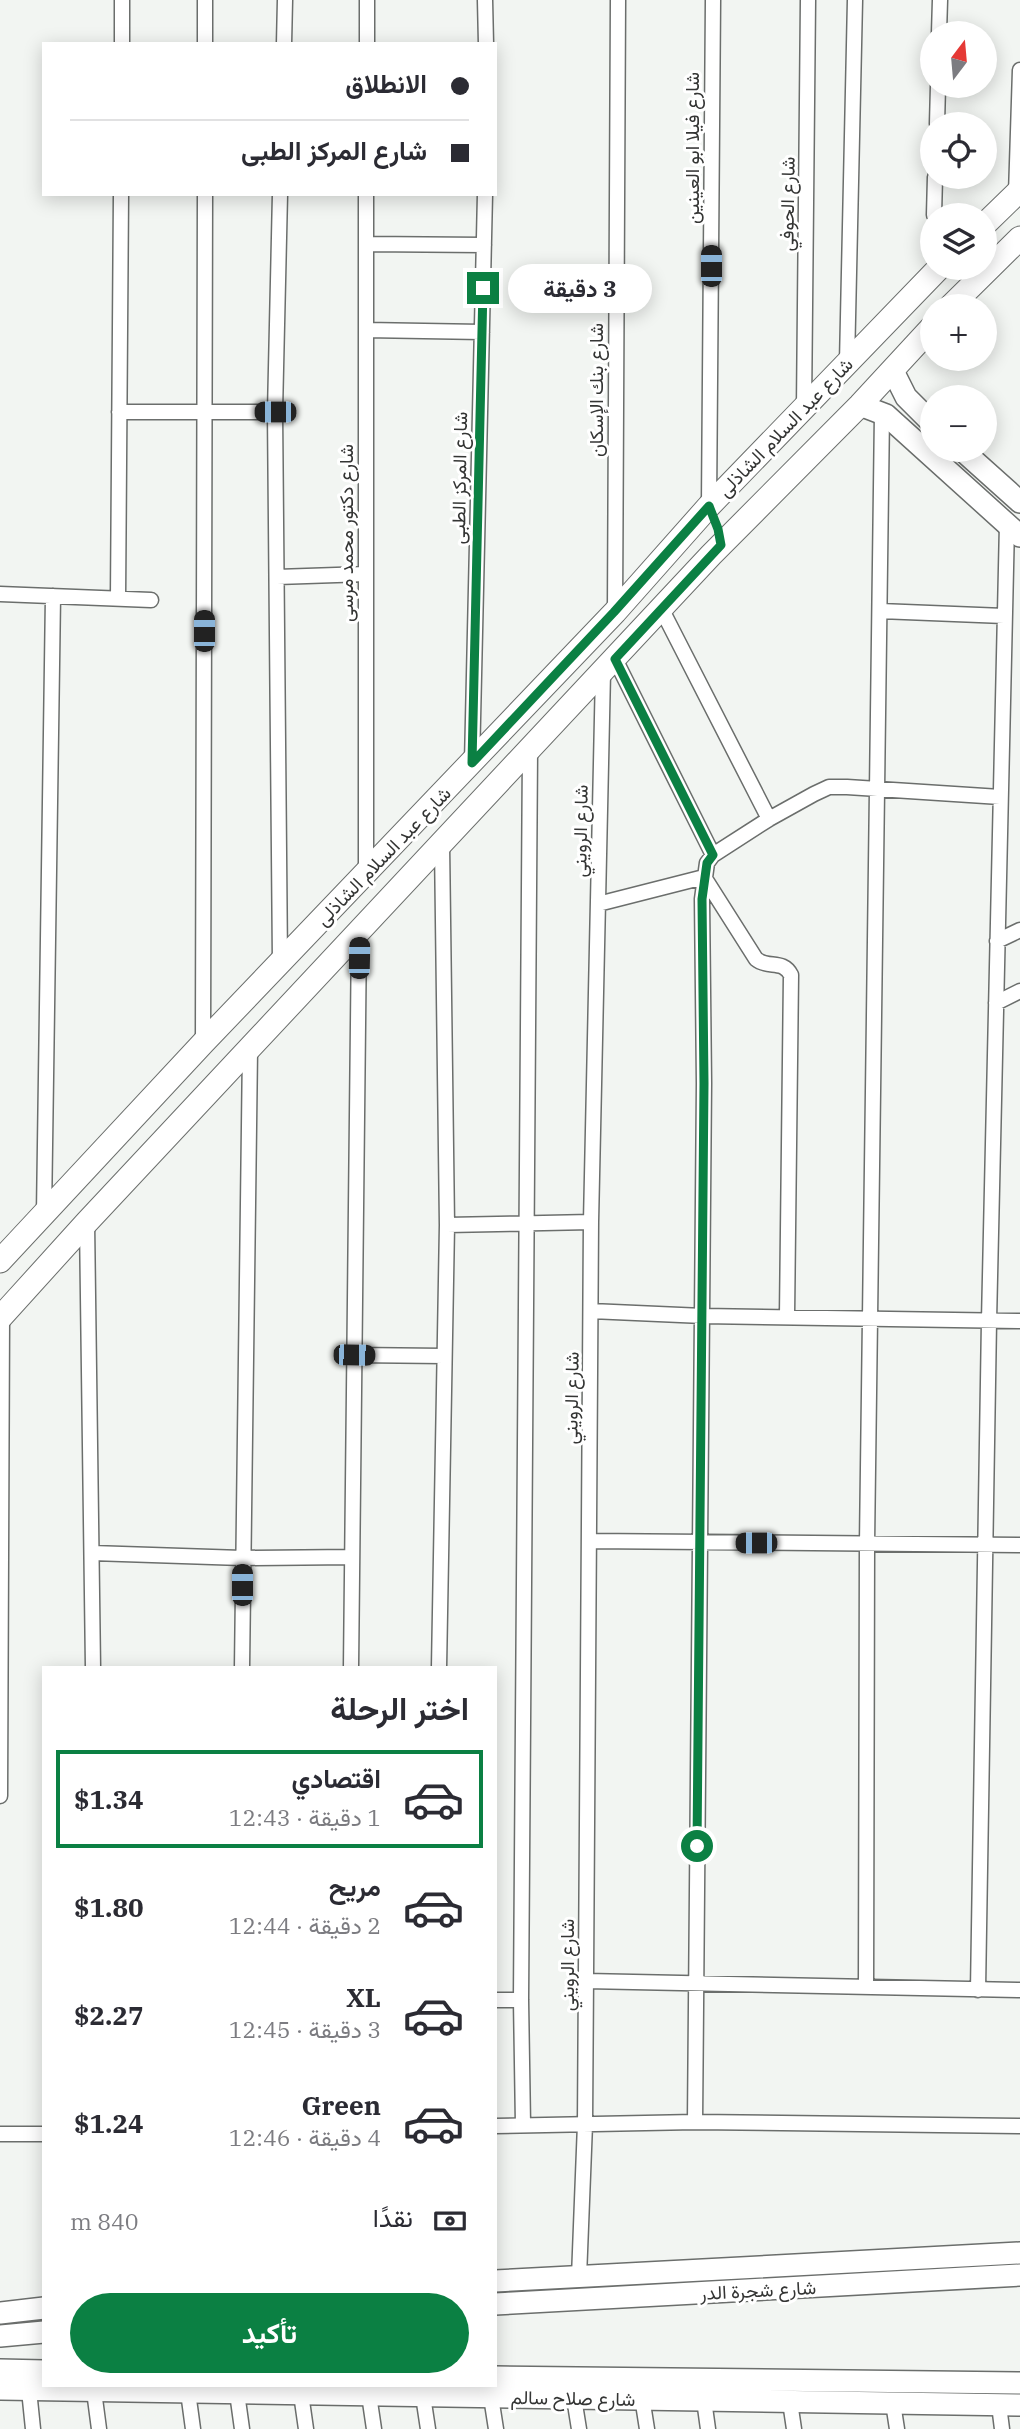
<!DOCTYPE html>
<html lang="ar">
<head>
<meta charset="utf-8">
<style>
  body { margin:0; font-family:"IBM Plex Serif",Vazirmatn,serif; background:#f2f2f3; color:#2b2b33; direction:rtl; height:100vh; display:flex; flex-direction:column; font-size:26px; white-space:nowrap }
  * { box-sizing:border-box; margin:0 }
  p { font-size:23px; color:#7c7c81 }
  .icon { flex:none; width:38px; height:38px; fill:none; stroke:currentColor; stroke-width:2; stroke-linecap:round; stroke-linejoin:round }
  .map { position:relative; flex:1; overflow:hidden; direction:ltr }
  .panel { position:absolute; left:42px; top:1666px; width:455px; height:721px; display:flex; flex-direction:column; background:#fff; border-radius:0px; box-shadow:0 4px 18px #0003; direction:rtl }
  .panel>* { flex:none }
  .guide { position:absolute; left:42px; top:42px; width:455px; height:154px; border-radius:0px; box-shadow:0 4px 18px #0003; direction:rtl; display:grid; align-content:center; height:154px; padding:0 28px; background:#fff }
  .needle { width:46px; rotate:16deg }
  .controls { position:absolute; left:920px; top:21px; display:grid; gap:14px }
  .controls a { display:grid; place-items:center; width:77px; height:77px; border-radius:50%; background:#fff; box-shadow:0 4px 18px #0003; font-size:35px }
  .end { position:absolute; width:32px; height:32px; margin:-16px; border:9px solid #0b8043; background:#fff; box-shadow:0 0 0 4px #fff }
  .from { border-radius:50% }
  .bubble { position:absolute; height:49px; border-radius:24px; background:#fff; box-shadow:0 4px 18px #0003; font-size:23px; font-weight:700; line-height:49px; text-align:center; direction:rtl }
  .car { position:absolute; width:21px; height:42px; margin:-21px -10px; border-radius:9px; box-shadow:0 0 5px 2px #0007; background:linear-gradient(#222 24%,#8ab4d8 0 40%,#222 0 76%,#8ab4d8 0 86%,#222 0) }
  .guide b { display:flex; align-items:center; gap:24px; height:66px; font-size:26px }
  .guide b+b { border-top:2px solid #e1e1e2 }
  .guide i { width:18px; height:18px; background:#2b2b33 }
  ul { padding:0; list-style:none }
  li { display:flex; align-items:center; gap:21px; height:98px; margin:0 14px 10px; padding:0 14px; border:4px solid transparent; border-radius:0px }
  li div { flex:1 }
  li b { display:block; font-size:26px }
  li em { font-style:normal; font-weight:700 }
  li.current { border-color:#0b8043 }
  li>.icon { width:63px; height:63px; stroke-width:1.5 }
  h2 { padding:0 28px; font-size:32px; line-height:84px }
  .pay { display:flex; align-items:center; gap:18px; height:77px; padding:0 28px; font-size:26px }
  .pay p { margin-inline-start:auto }
  .primary-button { display:flex; gap:14px; margin-top:auto; padding:14px 28px }
  .primary-button a { flex:1; height:80px; border-radius:42px; background:#0b8043; color:#fff; font-size:28px; font-weight:700; line-height:80px; text-align:center }
  .map>svg:first-child { display:block }
  .lines { fill:none; stroke-linecap:round; stroke-linejoin:round }
  .street-casing { stroke:#6b6e6c; stroke-width:17 }
  .secondary-casing { stroke:#6b6e6c; stroke-width:24 }
  .primary-casing { stroke:#6b6e6c; stroke-width:25 }
  .street { stroke:#fff; stroke-width:14 }
  .secondary { stroke:#fff; stroke-width:21 }
  .primary { stroke:#fff; stroke-width:23 }
  .route { stroke:#0b8043; stroke-width:9 }
  .labels { text-anchor:middle; dominant-baseline:central; stroke-width:6; stroke-linejoin:round; paint-order:stroke }
  .street-label { font-size:19px; fill:#343534; stroke:#fff }
</style>
</head>
<body>
<div class="map">
<svg width="1020" height="2429" viewBox="0 0 1020 2429">
  <rect width="100%" height="100%" fill="#f2f5f2"/>
  <g class="lines">
    <g class="street-casing">
      <path id="street" d="M205 0V44
        M485 0 486 44
        M939 33 940 0
        M122 44V0
        M284 44 285 0
        M367 44V0
        M937 124 938 86
        M1016 194 1020 70
        M934 215 935 177
        M366 244 484 245
        M366 330 482 332
        M847 363 855 0
        M804 408 808 0
        M119 412H275
        M709 506 713 0
        M277 577 366 574
        M0 594 151 600
        M118 598 121 194
        M662 610 769 819
        M880 611 1004 616
        M615 612 618 0
        M615 659 713 855
        M472 763 485 194
        M366 873V194
        M598 904 704 877 756 959C768 969 783 959 791 975L787 1316
        M997 941 1020 930
        M280 963 275 412 280 194
        M996 1003 1020 991
        M203 1043 205 194
        M44 1214 53 596
        M87 1222 93 1668
        M447 1225 591 1222
        M591 1311 703 1316 1020 1321
        M354 1355 444 1356
        M589 1541 1020 1545
        M92 1553 242 1558 352 1557
        M242 1668 250 1049
        M351 1668 359 932
        M439 1668 447 1225 442 844
        M0 1796 2 1317
        M586 1981 1020 1990
        M866 1987 867 1544 882 413
        M978 1990 989 1321 1007 524
        M495 2000H521
        M695 2122 704 1083 702 899 707 863 713 855 769 819 814 794 829 787H847L1000 797
        M523 2125 521 2000 530 750
        M495 2126 695 2122 1020 2126
        M0 2134H44
        M579 2277 585 2124 591 1222 603 672
        M29 2390 33 2429
        M94 2391 99 2429
        M641 2391 647 2429
        M188 2392 193 2429
        M237 2393 242 2429
        M301 2394 306 2429
        M369 2395 374 2429
        M423 2396 428 2429
        M491 2397 496 2429
        M574 2398 579 2429
        M704 2400 708 2429
        M790 2402 794 2429
        M893 2403 897 2429
        M999 2405 1002 2429"/>
    </g>
    <g class="secondary-casing">
      <path id="secondary" d="M893 371 906 397 933 424
        M860 405 886 415 1020 536
        M962 450 1020 502
        M495 2281 1020 2253
        M495 2304 1020 2275
        M0 2313 44 2308
        M0 2336 44 2332
        M0 2370 44 2371
        M495 2377 1020 2383
        M0 2389 1020 2405"/>
    </g>
    <g class="primary-casing">
      <path id="primary" d="M985 224 1020 190
        M951 306 1020 238
        M0 1261 203 1043 615 612 709 506 939 268
        M0 1318 87 1222 711 555 860 405 933 326"/>
    </g>
    <use href="#street" class="street"/>
    <use href="#secondary" class="secondary"/>
    <use href="#primary" class="primary"/>
  </g>
  <g class="lines">
    <path class="route" d="M483 288 472 763 614 612 709 506 718 529 721 545 615 659 713 855 707 863 702 899 704 1083 697 1846"/>
  </g>
  <g class="labels">
    <g class="street-label">
      <text transform="translate(692 148) rotate(-90)">شارع فيلا ابو العينين</text>
      <text transform="translate(787 204) rotate(-89)">شارع الحوفي</text>
      <text transform="translate(596 390) rotate(-90)">شارع بنك الإسكان</text>
      <text transform="translate(785 427) rotate(-46)">شارع عبد السلام الشاذلى</text>
      <text transform="translate(459 478) rotate(-89)">شارع المركز الطبى</text>
      <text transform="translate(346 533) rotate(-90)">شارع دكتور محمد مرسى</text>
      <text transform="translate(580 831) rotate(-89)">شارع الرويني</text>
      <text transform="translate(383 856) rotate(-46)">شارع عبد السلام الشاذلى</text>
      <text transform="translate(571 1398) rotate(-89)">شارع الرويني</text>
      <text transform="translate(567 1965) rotate(-90)">شارع الرويني</text>
      <text transform="translate(758 2290) rotate(-3)">شارع شجرة الدر</text>
      <text transform="translate(573 2398) rotate(1)">شارع صلاح سالم</text>
    </g>
  </g>
</svg>
<div class="controls">
<a><svg class="needle" viewBox="-14 -14 28 28"><path d="M0-13l5 13h-10z" fill="#e53935"/><path d="M0 13l5-13h-10z" fill="#7c7c81"/></svg></a>
<a><svg class="icon" aria-label="locate" viewBox="0 0 24 24"><circle cx="12" cy="12" r="6"/><path d="M12 2v4M12 18v4M2 12h4M18 12h4"/></svg></a>
<a><svg class="icon" aria-label="layers" viewBox="0 0 24 24"><path d="M12 4l9 5-9 5-9-5zM3 14l9 5 9-5"/></svg></a>
<a>+</a>
<a>−</a>
</div>
<i class="end from" style="left:697px;top:1846px"></i>
<i class="end" style="left:483px;top:288px"></i>
<div class="bubble" style="left:508px;top:264px;width:144px">3 دقيقة</div>
<i class="car" style="left:711px;top:266px;rotate:0deg"></i>
<i class="car" style="left:275px;top:412px;rotate:270deg"></i>
<i class="car" style="left:204px;top:631px;rotate:0deg"></i>
<i class="car" style="left:359px;top:958px;rotate:1deg"></i>
<i class="car" style="left:354px;top:1355px;rotate:91deg"></i>
<i class="car" style="left:756px;top:1543px;rotate:270deg"></i>
<i class="car" style="left:242px;top:1585px;rotate:0deg"></i>
<div class="guide">
<b><i class="from"></i>الانطلاق</b>
<b><i></i>شارع المركز الطبى</b>
</div>
<section class="panel">
<h2>اختر الرحلة</h2>
<ul>
<li class="current"><svg class="icon" aria-label="car" viewBox="0 0 24 24"><path d="M5 17H2v-5l4-1 3-4h7l3 4 3 1v5h-3M9 17h6M6 11h13"/><circle cx="7" cy="17" r="2"/><circle cx="17" cy="17" r="2"/></svg><div><b>اقتصادي</b><p>1 دقيقة · 12:43</p></div><em>$1.34</em></li>
<li><svg class="icon" aria-label="car" viewBox="0 0 24 24"><path d="M5 17H2v-5l4-1 3-4h7l3 4 3 1v5h-3M9 17h6M6 11h13"/><circle cx="7" cy="17" r="2"/><circle cx="17" cy="17" r="2"/></svg><div><b>مريح</b><p>2 دقيقة · 12:44</p></div><em>$1.80</em></li>
<li><svg class="icon" aria-label="car" viewBox="0 0 24 24"><path d="M5 17H2v-5l4-1 3-4h7l3 4 3 1v5h-3M9 17h6M6 11h13"/><circle cx="7" cy="17" r="2"/><circle cx="17" cy="17" r="2"/></svg><div><b>XL</b><p>3 دقيقة · 12:45</p></div><em>$2.27</em></li>
<li><svg class="icon" aria-label="car" viewBox="0 0 24 24"><path d="M5 17H2v-5l4-1 3-4h7l3 4 3 1v5h-3M9 17h6M6 11h13"/><circle cx="7" cy="17" r="2"/><circle cx="17" cy="17" r="2"/></svg><div><b>Green</b><p>4 دقيقة · 12:46</p></div><em>$1.24</em></li>
</ul>
<div class="pay"><svg class="icon" aria-label="cash" viewBox="0 0 24 24"><path d="M3 7h18v10H3z"/><circle cx="12" cy="12" r="2"/></svg>نقدًا<p>840 m</p></div>
<div class="primary-button"><a>تأكيد</a></div>
</section>
</div>
</body>
</html>
